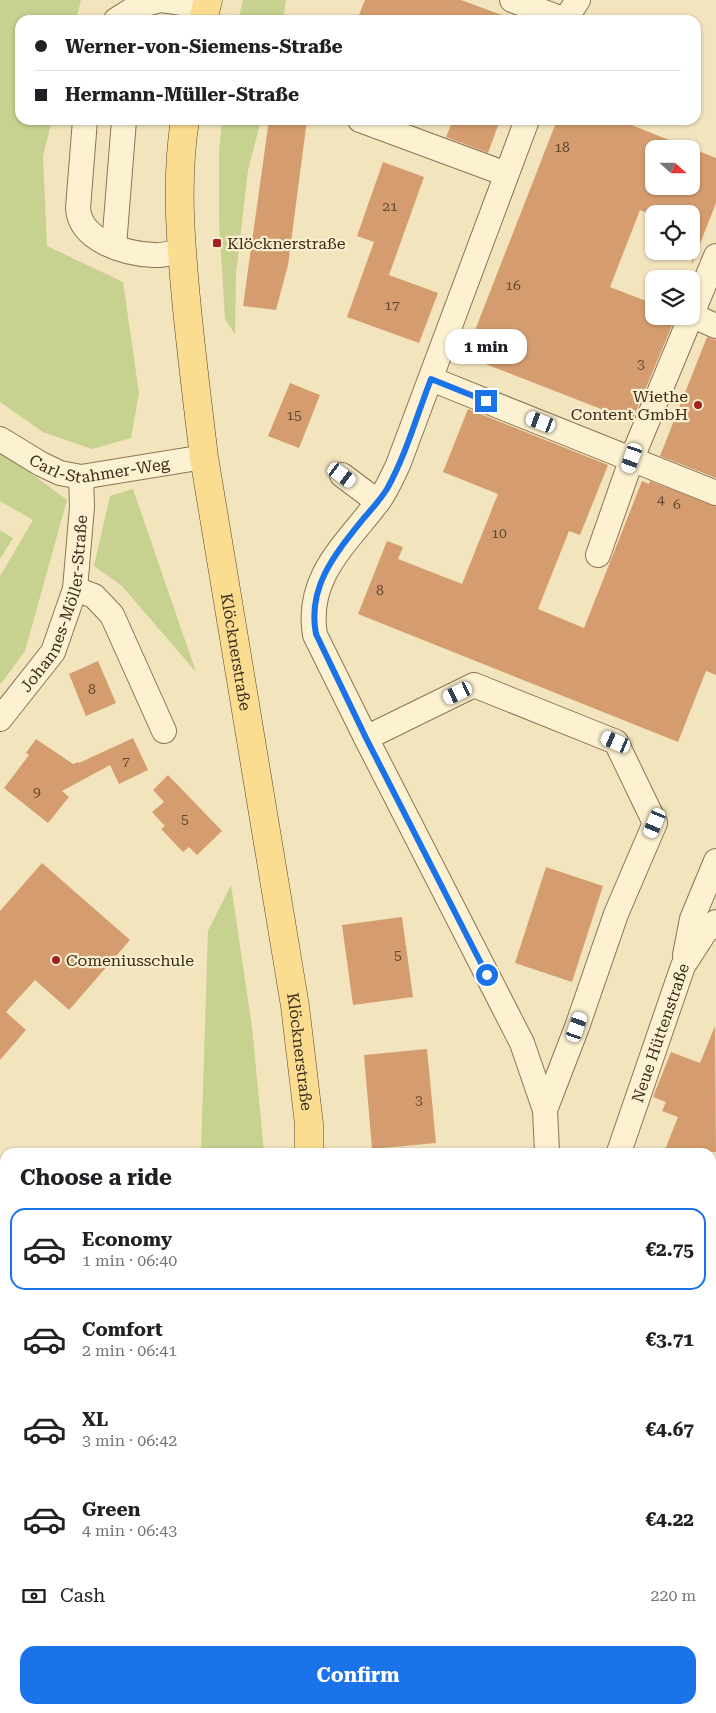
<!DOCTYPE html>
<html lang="en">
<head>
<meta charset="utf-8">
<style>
  body { margin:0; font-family:"Roboto Serif",serif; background:#f2f2f2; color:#202124; height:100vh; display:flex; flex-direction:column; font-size:19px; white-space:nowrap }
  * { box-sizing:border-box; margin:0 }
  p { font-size:16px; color:#757577 }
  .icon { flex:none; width:28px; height:28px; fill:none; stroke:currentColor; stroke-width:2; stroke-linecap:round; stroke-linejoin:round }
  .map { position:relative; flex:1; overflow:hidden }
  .side { position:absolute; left:0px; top:1148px; width:716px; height:566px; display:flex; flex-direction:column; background:#fff; border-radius:15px 15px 0 0; box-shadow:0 1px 4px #0004 }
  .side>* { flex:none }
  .hud { position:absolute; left:15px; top:15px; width:686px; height:110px; border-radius:15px; box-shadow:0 1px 4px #0004; display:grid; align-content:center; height:110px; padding:0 20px; background:#fff }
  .needle { width:32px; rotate:111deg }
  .tools { position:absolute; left:645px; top:140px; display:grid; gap:10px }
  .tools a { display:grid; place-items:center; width:55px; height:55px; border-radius:10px; background:#fff; box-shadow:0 1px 4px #0004; font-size:25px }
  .end { position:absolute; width:22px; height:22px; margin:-11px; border:6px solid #1a73e8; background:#fff; box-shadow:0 0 0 2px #fff }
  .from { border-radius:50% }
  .bubble { position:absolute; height:35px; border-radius:15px; background:#fff; box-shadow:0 1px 4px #0004; font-size:16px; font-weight:700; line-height:35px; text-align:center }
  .car { position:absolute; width:15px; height:30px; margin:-15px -8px; border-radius:6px; box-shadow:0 0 4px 1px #0007; background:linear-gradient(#fff 24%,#345 0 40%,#fff 0 76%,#345 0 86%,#fff 0) }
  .hud b { display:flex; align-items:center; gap:18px; height:48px; font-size:19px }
  .hud b+b { border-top:1px solid #e0e0e0 }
  .hud i { width:12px; height:12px; background:#202124 }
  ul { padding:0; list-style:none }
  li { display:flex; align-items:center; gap:15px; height:82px; margin:0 10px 8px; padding:0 10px; border:2px solid transparent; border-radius:15px }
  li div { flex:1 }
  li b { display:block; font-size:19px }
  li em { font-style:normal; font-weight:700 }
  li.current { border-color:#1a73e8 }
  li>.icon { width:45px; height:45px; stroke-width:1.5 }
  h2 { padding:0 20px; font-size:22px; line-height:60px }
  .pay { display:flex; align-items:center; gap:12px; height:55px; padding:0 20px; font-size:19px }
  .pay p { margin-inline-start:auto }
  .cta { display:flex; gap:10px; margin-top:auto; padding:10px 20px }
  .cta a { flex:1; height:58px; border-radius:15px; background:#1a73e8; color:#fff; font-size:20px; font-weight:700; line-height:58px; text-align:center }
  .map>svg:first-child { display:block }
  .green { fill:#c7d190 }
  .building { fill:#d59d6f }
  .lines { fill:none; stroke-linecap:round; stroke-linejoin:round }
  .minor-casing { stroke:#8c7454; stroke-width:26 }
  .major-casing { stroke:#594129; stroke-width:29 }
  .minor { stroke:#fcf1d1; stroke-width:24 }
  .major { stroke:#fadd90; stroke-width:28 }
  .route { stroke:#1a73e8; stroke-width:6 }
  .poi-dot { fill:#a1221e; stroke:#f9eecd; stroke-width:2 }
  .labels { text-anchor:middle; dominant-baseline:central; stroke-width:4.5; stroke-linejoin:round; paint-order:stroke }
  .number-label { font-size:14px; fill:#614830 }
  .poi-label { font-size:16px; fill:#3a2b1b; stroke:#f9eecd; text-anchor:start }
  .street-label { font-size:16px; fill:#3a2b1b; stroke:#f9eecd }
</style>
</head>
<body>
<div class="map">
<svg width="716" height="1713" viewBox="0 0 716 1713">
  <rect width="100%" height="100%" fill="#f2e4bd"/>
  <path class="green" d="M0 0H81L76 20H20V120H52L43 156 47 246 123 282 139 393 131 438 92 449 43 432 0 402Z
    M243 0H286L283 20H238Z
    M222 120H261L248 170 236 274 235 334 225 319 219 221V153Z
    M0 450 67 500 25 651 0 685V576L33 520 0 501Z
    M133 489 196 672 122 586 94 566 110 496Z
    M0 530 13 538 0 559Z
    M231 885 252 1027 264 1152H201L208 931Z"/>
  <path class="building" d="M365 0H461L510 18V20H357Z
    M269 120H307L288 265 276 310 243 306Z
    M453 120H500L488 153 446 137Z
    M557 120H619L689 148 654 149V186H691V148L716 158V203L692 264 691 214H649L640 210 610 287 654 304V316H676L632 421 465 356Z
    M383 162 424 177 389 275 438 293 419 343 347 317 374 242 357 236Z
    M707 337 716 340V478L660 456Z
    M290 383 320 395 299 448 268 436Z
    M468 409 608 465 580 535 569 531 538 609 584 628 642 481 649 484 650 481 716 506V675L706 671 678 742 358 614 387 541 403 547 398 559 462 584 498 494 443 472Z
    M98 661 116 703 86 716 69 674Z
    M133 738 148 770 119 784 110 765 62 791 69 797 48 823 4 788 29 755 26 753 36 739 73 764 78 762 79 763Z
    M168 775 222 831 197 855 189 847 183 852 161 829 165 826 152 812 164 802 153 790Z
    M42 863 130 940 69 1010 35 980 6 1012 26 1030 0 1060V911Z
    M546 867 603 886 572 982 515 963Z
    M402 917 413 997 353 1005 342 925Z
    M715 1026 716 1152H664L678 1117 662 1111 666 1102 653 1097 671 1052 700 1063Z
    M427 1049 436 1143 372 1149 364 1055Z"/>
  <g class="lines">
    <g class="minor-casing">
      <g id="minor">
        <path d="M512 0 565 20"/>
        <path d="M116 20 138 6 161 0 206 7"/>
        <path d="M565 20 578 0"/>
        <path d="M85 120 78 208C80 241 126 254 154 255 163 256 173 252 181 251"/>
        <path d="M360 120 506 174"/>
        <path d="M527 120 398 465C392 477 387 489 380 499 349 542 305 575 315 635L366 738 522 1043 545 1110 547 1152"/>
        <path d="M114 246 124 120"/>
        <path d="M691 315 716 326"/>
        <path d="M691 316 716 256"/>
        <path d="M431 379 716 493"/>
        <path id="s1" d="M0 439 41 464 60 473 81 477 204 457"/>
        <path d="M342 475 378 502"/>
        <path d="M598 555 632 458 691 316"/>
        <path d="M75 589 94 596 112 615 164 731"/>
        <path id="s2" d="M0 719 53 652 75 589 82 507 81 477"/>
        <path d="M366 738 474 685 616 742 655 823 616 914 577 1027 545 1110"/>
        <path d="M685 955 692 919 716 861"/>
        <path id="s3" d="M619 1152 683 966 705 932 716 922"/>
        <path d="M0 1338 5 1337"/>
        <path d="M0 1394 5 1393"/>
        <path d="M711 1555 716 1557"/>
        <path d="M474 1713 476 1709"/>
      </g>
    </g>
    <g class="major-casing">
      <g id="major">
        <path d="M203 20 208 0"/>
        <path id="s4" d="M185 120C175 182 181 247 187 309 192 359 198 408 204 457L295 1006 309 1124V1152"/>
        <path d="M205 1713 207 1709"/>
        <path d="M228 1713 229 1709"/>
      </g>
    </g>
    <use href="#minor" class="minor"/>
    <use href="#major" class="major"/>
  </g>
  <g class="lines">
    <path class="route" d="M486 401 431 379C417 415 406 455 387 489 380 500 371 510 363 519 335 554 307 587 316 634L366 738 487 975"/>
  </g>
  <g class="poi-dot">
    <rect x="212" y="238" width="10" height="10" rx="2.5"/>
    <circle cx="698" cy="405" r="5"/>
    <circle cx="56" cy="960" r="5"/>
  </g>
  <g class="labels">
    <g class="number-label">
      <text x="562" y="147">18</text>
      <text x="390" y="206">21</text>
      <text x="513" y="285">16</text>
      <text x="392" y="305">17</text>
      <text x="641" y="364">3</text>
      <text x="294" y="415">15</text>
      <text x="661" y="499">4</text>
      <text x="677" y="504">6</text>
      <text x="499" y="533">10</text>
      <text x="380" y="590">8</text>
      <text x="92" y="689">8</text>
      <text x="126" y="761">7</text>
      <text x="37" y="792">9</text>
      <text x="185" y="819">5</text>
      <text x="398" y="955">5</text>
      <text x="419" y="1100">3</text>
    </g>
    <g class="poi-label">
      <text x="227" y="243">Klöcknerstraße</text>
      <text x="688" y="396" text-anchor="end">Wiethe<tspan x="688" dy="18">Content GmbH</tspan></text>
      <text x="66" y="960">Comeniusschule</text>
    </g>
    <g class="street-label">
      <text stroke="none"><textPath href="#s1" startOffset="108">Carl-Stahmer-Weg</textPath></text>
      <text stroke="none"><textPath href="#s2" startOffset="132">Johannes-Möller-Straße</textPath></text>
      <text stroke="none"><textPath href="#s4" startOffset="536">Klöcknerstraße</textPath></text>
      <text stroke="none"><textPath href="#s3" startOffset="126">Neue Hüttenstraße</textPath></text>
      <text stroke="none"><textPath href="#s4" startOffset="941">Klöcknerstraße</textPath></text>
    </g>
  </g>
</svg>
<div class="tools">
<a><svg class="needle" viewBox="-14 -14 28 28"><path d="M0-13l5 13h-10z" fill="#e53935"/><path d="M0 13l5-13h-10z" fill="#757577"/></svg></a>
<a><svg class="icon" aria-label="locate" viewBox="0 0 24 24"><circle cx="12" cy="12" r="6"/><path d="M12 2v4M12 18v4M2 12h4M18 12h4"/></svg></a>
<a><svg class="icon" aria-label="layers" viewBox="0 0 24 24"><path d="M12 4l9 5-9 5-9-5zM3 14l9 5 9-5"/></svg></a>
</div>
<i class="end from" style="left:487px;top:975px"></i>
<i class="end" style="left:486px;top:401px"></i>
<div class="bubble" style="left:445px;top:329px;width:82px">1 min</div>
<i class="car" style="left:541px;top:422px;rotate:291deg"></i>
<i class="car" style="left:632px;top:458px;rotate:199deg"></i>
<i class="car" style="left:342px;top:475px;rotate:126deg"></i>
<i class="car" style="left:458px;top:693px;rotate:244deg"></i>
<i class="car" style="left:616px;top:742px;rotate:293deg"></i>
<i class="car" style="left:655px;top:823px;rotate:203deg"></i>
<i class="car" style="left:577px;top:1027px;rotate:19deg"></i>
<div class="hud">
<b><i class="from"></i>Werner-von-Siemens-Straße</b>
<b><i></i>Hermann-Müller-Straße</b>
</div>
<section class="side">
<h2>Choose a ride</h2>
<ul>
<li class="current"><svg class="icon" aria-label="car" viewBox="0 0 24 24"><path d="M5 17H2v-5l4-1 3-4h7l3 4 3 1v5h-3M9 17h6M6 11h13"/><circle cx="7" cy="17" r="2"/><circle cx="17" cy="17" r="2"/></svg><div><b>Economy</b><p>1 min · 06:40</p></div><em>€2.75</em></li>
<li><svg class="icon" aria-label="car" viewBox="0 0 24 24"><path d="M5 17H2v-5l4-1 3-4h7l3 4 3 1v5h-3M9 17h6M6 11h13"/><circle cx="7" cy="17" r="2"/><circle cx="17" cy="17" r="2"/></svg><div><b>Comfort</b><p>2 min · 06:41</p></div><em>€3.71</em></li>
<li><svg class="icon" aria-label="car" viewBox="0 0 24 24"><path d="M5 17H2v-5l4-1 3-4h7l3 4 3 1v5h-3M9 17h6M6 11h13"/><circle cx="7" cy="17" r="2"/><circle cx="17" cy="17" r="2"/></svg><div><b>XL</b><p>3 min · 06:42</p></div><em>€4.67</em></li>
<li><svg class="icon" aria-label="car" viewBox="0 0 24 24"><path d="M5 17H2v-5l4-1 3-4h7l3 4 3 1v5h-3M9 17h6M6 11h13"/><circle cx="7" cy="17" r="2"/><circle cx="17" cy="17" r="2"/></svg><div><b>Green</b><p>4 min · 06:43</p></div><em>€4.22</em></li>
</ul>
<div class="pay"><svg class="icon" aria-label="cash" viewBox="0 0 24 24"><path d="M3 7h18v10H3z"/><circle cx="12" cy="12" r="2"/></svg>Cash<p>220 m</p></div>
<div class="cta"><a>Confirm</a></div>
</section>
</div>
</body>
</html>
